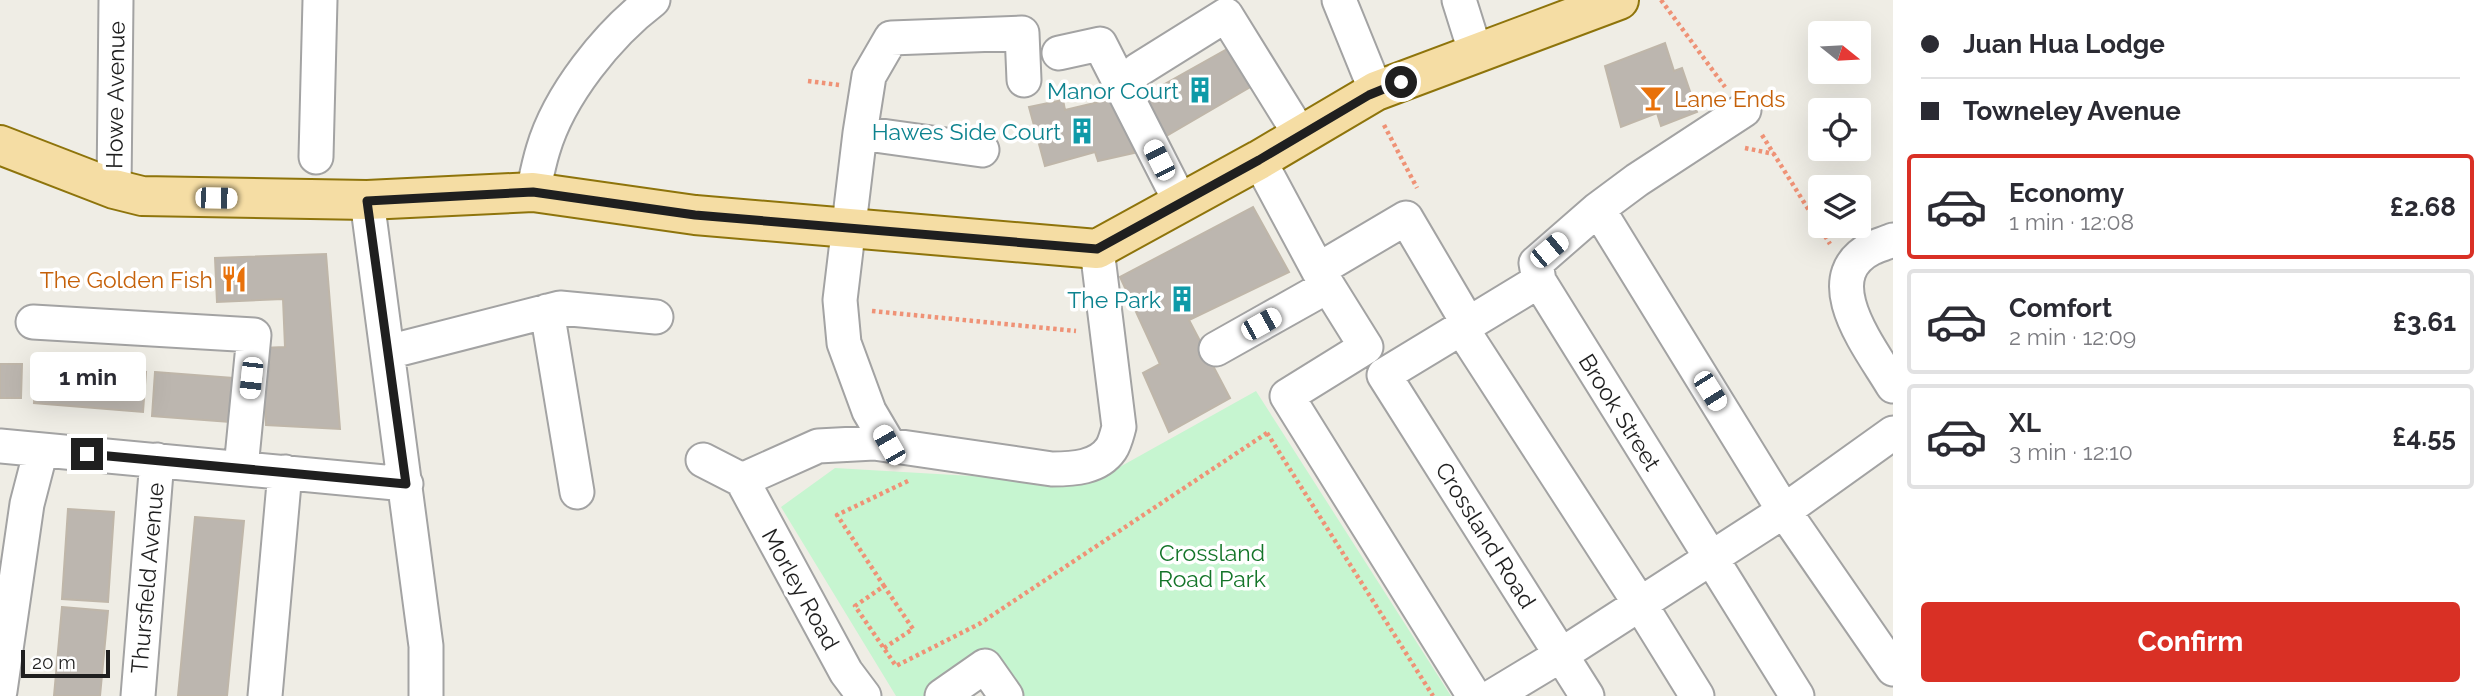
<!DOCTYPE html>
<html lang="en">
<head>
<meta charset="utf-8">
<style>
  body { margin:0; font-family:Raleway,sans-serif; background:#f7f7f7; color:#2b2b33; height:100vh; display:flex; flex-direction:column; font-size:26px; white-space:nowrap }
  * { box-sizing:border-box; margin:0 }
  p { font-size:23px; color:#7c7c81 }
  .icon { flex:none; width:38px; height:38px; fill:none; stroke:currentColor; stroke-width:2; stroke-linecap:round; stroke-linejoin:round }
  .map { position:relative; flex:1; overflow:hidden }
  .details { display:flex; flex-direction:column; background:#fff; width:595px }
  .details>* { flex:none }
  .hud { display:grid; align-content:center; height:154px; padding:0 28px; background:#fff }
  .needle { width:46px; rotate:108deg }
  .fabs { position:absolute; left:1808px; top:21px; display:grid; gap:14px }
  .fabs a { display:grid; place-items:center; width:63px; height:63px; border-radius:7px; background:#fff; box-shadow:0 7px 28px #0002; font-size:35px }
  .scale { position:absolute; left:21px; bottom:18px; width:89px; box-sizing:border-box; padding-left:7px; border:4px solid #1f1f1f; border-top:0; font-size:19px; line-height:24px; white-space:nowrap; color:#1f1f1f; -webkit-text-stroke:5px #fff; paint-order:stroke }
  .end { position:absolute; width:32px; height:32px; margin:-16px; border:9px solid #1f1f1f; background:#fff; box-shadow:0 0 0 4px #fff }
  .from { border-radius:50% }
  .bubble { position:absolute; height:49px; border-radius:7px; background:#fff; box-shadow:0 7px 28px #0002; font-size:23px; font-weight:700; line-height:49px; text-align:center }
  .car { position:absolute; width:21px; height:42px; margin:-21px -10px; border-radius:9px; box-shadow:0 0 5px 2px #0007; background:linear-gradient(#fff 24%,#345 0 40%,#fff 0 76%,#345 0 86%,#fff 0) }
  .hud b { display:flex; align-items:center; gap:24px; height:66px; font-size:26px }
  .hud b+b { border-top:2px solid #e1e1e2 }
  .hud i { width:18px; height:18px; background:#2b2b33 }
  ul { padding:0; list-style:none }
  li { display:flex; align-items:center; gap:21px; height:105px; margin:0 14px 10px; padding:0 14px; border:4px solid #e1e1e2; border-radius:7px }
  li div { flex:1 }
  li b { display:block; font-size:26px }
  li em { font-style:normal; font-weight:700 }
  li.on { border-color:#d93025 }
  li>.icon { width:63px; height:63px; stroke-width:1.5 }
  .primary-button { display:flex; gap:14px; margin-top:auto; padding:14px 28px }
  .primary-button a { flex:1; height:80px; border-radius:7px; background:#d93025; color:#fff; font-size:28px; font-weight:700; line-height:80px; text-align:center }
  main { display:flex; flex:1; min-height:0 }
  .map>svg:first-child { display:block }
  .park { fill:#c6f5d0 }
  .building { fill:#bcb6af; stroke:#bfb6a9; stroke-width:2 }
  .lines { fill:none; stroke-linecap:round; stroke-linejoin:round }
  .minor-casing { stroke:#a3a3a3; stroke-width:37 }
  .major-casing { stroke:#8e740b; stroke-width:42 }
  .path { stroke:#ef9276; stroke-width:4.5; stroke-dasharray:3.5 3.5; stroke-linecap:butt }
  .minor { stroke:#fff; stroke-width:33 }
  .major { stroke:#f5dda4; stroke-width:38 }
  .route { stroke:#1f1f1f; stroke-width:9 }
  .labels { text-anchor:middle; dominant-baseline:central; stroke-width:7; stroke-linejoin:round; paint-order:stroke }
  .culture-label { font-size:23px; fill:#0d838f; stroke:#fff; text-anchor:end }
  .street-label { font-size:23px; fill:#1f1f1f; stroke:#fff }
  .food-label { font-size:23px; fill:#c56008; stroke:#fff; text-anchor:start }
  .park-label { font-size:23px; fill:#147529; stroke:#fff }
</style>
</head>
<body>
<main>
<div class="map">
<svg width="1893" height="696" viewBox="0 0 1893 696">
  <rect width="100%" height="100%" fill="#efede5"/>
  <path class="park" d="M1256 391 1451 696H1006L980 659 926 696H896L781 507 835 468 1091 483Z"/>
  <path class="building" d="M1665 43 1674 71 1682 68 1697 112 1661 126 1657 113 1621 127 1605 66Z
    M1236 44 1259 82 1161 139 1140 98Z
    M1120 97 1134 153 1098 161 1095 152 1045 166 1029 107 1063 100 1065 110Z
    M1253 207 1289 272 1189 320 1230 398 1169 432 1143 373 1160 364 1120 277Z
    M326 254 340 429 266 425 262 348 285 347 283 299 217 302 215 258Z
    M37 363 146 372 143 412 34 403Z
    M0 364H22L21 398H0Z
    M155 372 246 379 243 423 152 416Z
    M68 509 114 512 108 602 62 599Z
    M195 517 244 521 227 696H178Z
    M62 607 108 611 100 696H54Z"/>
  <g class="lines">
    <g class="minor-casing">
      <path id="minor" d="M1339 0 1376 91
        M1459 0 1476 54
        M1059 53 1100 44 1181 203
        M1138 70 1226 15 1301 136
        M860 133 869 76 891 38 1022 33 1024 80
        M316 157 320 0
        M1259 160 1318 270 1366 347 1287 396 1474 696
        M114 189 116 0
        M533 192C536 178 539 163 543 150 559 95 608 34 653 0
        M367 200 426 646V696
        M1598 209 1637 180 1744 110
        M1893 240C1886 243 1879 245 1872 248 1813 278 1872 350 1893 386
        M1318 270 1406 218 1469 325
        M1539 281 1536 263 1598 209 1784 511 1893 669
        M547 311 577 492
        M33 322 254 335 241 468
        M1462 329 1640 604 1697 696
        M1216 349 1328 286
        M388 352 560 308 656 317
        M889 445 869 411 844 343 840 300 860 133 982 150
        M0 446 406 484
        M703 460 742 480 818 446 874 443 1052 469C1073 469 1098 468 1111 449 1115 443 1117 434 1119 427L1097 249
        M742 480 846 672 864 696
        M0 691 27 504 41 450
        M138 696 157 460
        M265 696 285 472
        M942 696 985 666 1006 696
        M1493 696 1561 655 1784 511 1893 433
        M1587 696 1384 375 1539 281 1797 696"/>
    </g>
    <g class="major-casing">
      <path id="major" d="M0 145 114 189 142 196 367 200 533 192 695 215 1097 249 1259 160 1376 91 1619 0"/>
    </g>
    <path class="path" d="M1661 0 1725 87
      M808 81 839 85
      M1384 125 1417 188
      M1762 135 1830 244
      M1745 148 1774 154
      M872 311 1076 331
      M1267 433 1433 696
      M908 481 837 515 884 586 855 606 896 666 979 624 1267 433
      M884 648 913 629 884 586"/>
    <use href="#minor" class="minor"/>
    <use href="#major" class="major"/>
  </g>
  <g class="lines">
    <path class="route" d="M87 454 406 484 367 201 533 192 695 215 1097 249 1259 160 1369 95 1401 82"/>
  </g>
  <defs>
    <g id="building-bare" transform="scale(2.1)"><path d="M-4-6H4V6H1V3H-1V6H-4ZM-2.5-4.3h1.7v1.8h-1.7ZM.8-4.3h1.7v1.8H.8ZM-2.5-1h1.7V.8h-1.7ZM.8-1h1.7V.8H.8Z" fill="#0f9aa8" stroke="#fff" stroke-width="2.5" paint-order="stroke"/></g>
    <g id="bar-bare" transform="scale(2.1)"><path d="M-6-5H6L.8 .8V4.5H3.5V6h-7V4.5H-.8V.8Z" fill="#e8710a" stroke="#fff" stroke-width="2.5" paint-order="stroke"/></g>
    <g id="restaurant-bare" transform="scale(2.1)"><path d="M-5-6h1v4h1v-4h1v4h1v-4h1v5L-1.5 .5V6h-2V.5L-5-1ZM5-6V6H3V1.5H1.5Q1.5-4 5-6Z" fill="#e8710a" stroke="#fff" stroke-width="2.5" paint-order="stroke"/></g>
  </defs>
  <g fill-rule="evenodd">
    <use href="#building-bare" x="1200" y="90"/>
    <use href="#bar-bare" x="1653" y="98"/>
    <use href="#building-bare" x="1082" y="131"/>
    <use href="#restaurant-bare" x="234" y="279"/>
    <use href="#building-bare" x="1182" y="299"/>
  </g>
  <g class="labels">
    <g class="culture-label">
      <text x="1179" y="90">Manor Court</text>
      <text x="1061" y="131">Hawes Side Court</text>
      <text x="1161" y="299">The Park</text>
    </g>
    <g class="street-label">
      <text transform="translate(115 95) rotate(-89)">Howe Avenue</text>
      <text transform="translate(1620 412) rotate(58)">Brook Street</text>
      <text transform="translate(1486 535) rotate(58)">Crossland Road</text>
      <text transform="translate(147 578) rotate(-85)">Thursfield Avenue</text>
      <text transform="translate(801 589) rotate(61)">Morley Road</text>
    </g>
    <g class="food-label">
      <text x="1674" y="98">Lane Ends</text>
      <text x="213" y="279" text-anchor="end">The Golden Fish</text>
    </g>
    <g class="park-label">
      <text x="1212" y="552">Crossland<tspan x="1212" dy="26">Road Park</tspan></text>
    </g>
  </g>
</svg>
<div class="fabs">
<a><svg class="needle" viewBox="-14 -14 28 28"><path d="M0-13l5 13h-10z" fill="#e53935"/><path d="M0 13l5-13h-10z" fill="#7c7c81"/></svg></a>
<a><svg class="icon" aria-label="locate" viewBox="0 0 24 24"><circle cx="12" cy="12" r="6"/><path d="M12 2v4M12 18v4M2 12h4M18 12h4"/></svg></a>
<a><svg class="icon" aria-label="layers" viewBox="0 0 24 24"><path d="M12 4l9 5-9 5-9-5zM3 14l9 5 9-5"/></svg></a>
</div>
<div class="scale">20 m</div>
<i class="end from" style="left:1401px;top:82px"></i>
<i class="end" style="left:87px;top:454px"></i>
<div class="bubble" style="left:30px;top:352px;width:116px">1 min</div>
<i class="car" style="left:1159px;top:160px;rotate:333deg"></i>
<i class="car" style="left:216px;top:198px;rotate:91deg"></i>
<i class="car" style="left:1549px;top:250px;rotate:50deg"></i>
<i class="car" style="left:1261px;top:324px;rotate:61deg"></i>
<i class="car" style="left:251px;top:378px;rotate:186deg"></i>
<i class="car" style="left:1710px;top:391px;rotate:148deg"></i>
<i class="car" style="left:889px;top:445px;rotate:330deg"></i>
</div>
<section class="details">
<div class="hud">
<b><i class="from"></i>Juan Hua Lodge</b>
<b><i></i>Towneley Avenue</b>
</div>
<ul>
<li class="on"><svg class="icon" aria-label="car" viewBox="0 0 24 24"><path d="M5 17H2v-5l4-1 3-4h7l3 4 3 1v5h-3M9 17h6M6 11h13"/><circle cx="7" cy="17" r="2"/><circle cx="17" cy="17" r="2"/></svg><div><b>Economy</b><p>1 min · 12:08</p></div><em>£2.68</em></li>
<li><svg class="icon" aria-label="car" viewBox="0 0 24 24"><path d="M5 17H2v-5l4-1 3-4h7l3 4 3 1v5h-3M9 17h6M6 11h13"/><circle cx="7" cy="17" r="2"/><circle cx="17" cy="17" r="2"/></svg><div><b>Comfort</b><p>2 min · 12:09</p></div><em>£3.61</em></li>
<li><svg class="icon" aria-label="car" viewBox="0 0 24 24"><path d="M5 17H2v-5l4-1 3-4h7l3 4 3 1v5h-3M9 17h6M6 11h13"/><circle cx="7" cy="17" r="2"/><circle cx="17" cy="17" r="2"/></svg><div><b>XL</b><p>3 min · 12:10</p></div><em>£4.55</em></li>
</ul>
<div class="primary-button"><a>Confirm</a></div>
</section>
</main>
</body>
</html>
